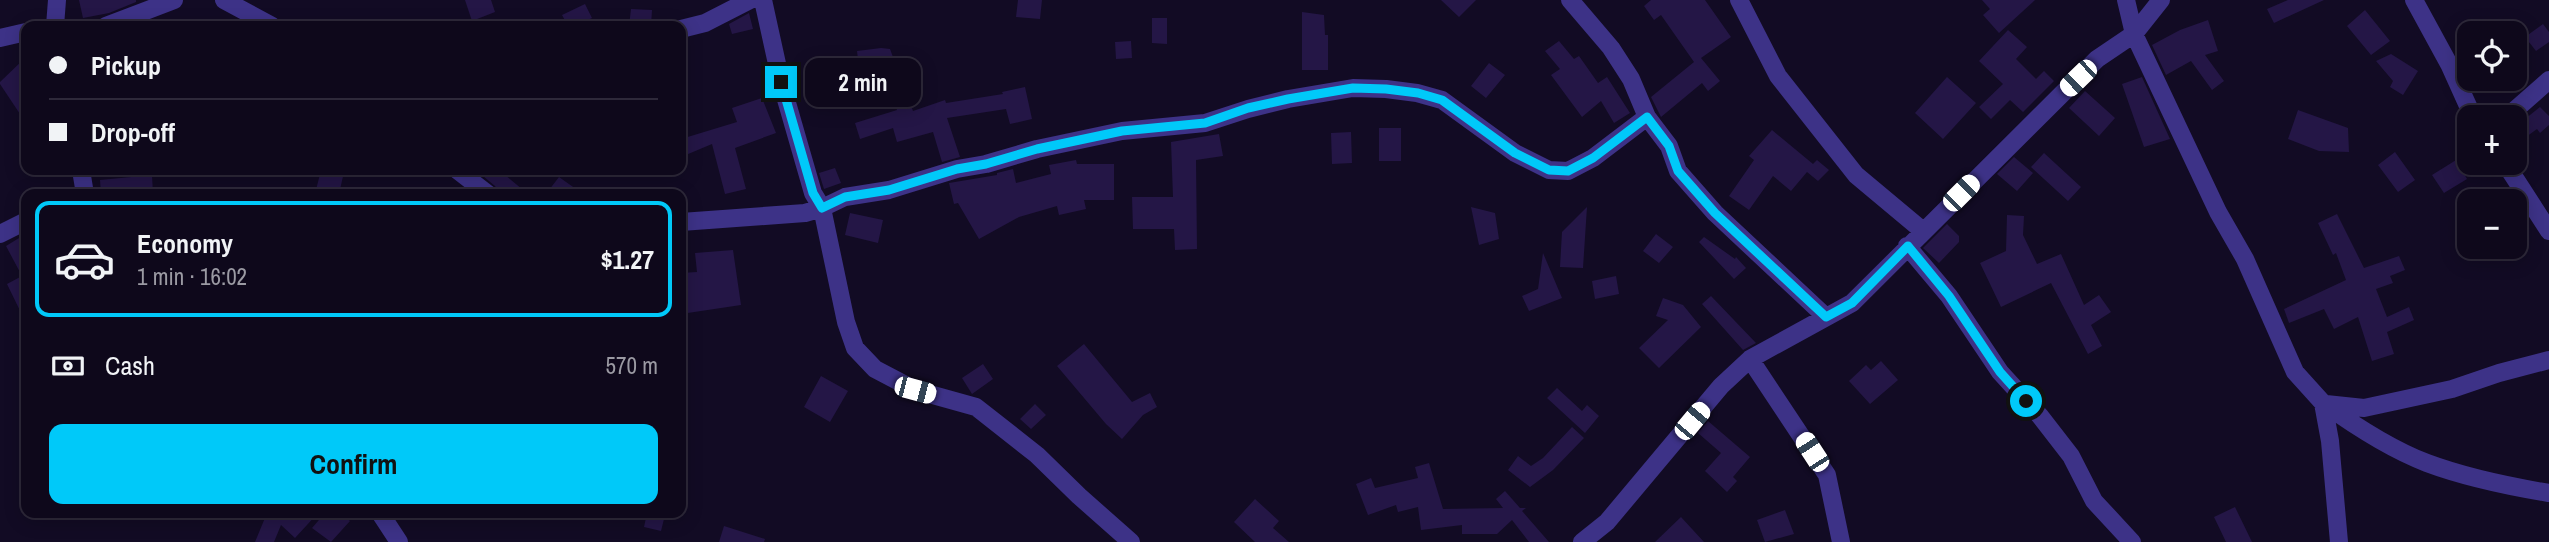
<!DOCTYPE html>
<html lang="en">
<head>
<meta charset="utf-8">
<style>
  body { margin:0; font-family:"Archivo Narrow",sans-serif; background:#171124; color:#f1f3f6; height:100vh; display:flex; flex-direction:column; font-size:26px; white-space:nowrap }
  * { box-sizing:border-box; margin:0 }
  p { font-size:23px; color:#9b9aa3 }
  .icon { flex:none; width:38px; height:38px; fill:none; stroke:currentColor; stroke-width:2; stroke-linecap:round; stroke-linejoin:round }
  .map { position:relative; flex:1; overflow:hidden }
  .details { position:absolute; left:21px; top:189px; width:665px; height:329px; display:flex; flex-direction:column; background:#0e081b; border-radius:14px; box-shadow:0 4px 18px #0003,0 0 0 2px #2e293a }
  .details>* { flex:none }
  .hud { position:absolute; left:21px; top:21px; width:665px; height:154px; border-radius:14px; box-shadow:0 4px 18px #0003,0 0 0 2px #2e293a; display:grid; align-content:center; height:154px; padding:0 28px; background:#0e081b }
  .buttons { position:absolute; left:2457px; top:21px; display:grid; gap:14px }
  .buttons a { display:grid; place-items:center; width:70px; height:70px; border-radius:14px; background:#0e081b; box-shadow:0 4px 18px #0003,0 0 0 2px #2e293a; font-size:35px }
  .end { position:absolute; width:32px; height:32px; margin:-16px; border:9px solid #00c9f9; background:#111; box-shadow:0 0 0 4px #111 }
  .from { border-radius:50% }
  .bubble { position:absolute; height:49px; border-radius:14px; background:#0e081b; box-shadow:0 4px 18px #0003,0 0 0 2px #2e293a; font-size:23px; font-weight:700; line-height:49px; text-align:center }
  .car { position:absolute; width:21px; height:42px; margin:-21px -10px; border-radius:9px; box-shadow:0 0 5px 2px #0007; background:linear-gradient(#fff 24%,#345 0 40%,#fff 0 76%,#345 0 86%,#fff 0) }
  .hud b { display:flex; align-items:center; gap:24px; height:66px; font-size:26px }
  .hud b+b { border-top:2px solid #2e293a }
  .hud i { width:18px; height:18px; background:#f1f3f6 }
  ul { padding:12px 0 0; list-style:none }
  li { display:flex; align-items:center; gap:21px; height:116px; margin:0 14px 10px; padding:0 14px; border:4px solid #2e293a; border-radius:14px }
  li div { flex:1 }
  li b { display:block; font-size:26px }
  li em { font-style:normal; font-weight:700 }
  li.active { border-color:#00c9f9 }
  li>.icon { width:63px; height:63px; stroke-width:1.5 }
  .pay { display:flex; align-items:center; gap:18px; height:77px; padding:0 28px; font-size:26px }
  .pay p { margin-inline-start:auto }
  .action { display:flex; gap:14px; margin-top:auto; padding:14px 28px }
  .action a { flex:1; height:80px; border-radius:14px; background:#00c9f9; color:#111; font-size:28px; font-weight:700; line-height:80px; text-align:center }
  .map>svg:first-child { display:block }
  .building { fill:#241646 }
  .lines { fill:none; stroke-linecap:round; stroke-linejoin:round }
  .minor { stroke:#3d3287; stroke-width:18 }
  .route { stroke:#00c9f9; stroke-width:9 }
</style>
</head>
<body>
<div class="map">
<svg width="2549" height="542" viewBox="0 0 2549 542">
  <rect width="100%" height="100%" fill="#120b24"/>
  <path class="building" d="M79 0H136V2L109 13 83 18Z
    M465 0H491L495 12 472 21Z
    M1018 0H1042L1040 19 1016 17Z
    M1441 0H1476L1459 17Z
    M1651 0H1705L1731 37 1701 58 1720 81 1708 91 1702 83 1661 117 1651 97 1694 62 1661 15 1654 20 1644 6Z
    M1982 0H2035L1999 33 1983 15 1990 9Z
    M2288 0H2324L2274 23 2267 9Z
    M585 4 592 18 574 26H568L562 15Z
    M631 9 652 10 651 26H629Z
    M2365 10 2390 41 2371 55 2347 26Z
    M1302 12 1324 15 1325 35H1328V70H1302Z
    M749 13 753 29 732 34 729 24Z
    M1152 18H1167V44L1152 43Z
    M2208 20 2218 51 2205 55 2224 81 2212 90 2191 61 2166 75 2152 45 2180 30Z
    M2543 24 2549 32V42L2536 51 2525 37Z
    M2008 30 2027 47 2016 59 2036 79 2044 71 2054 81 2023 112 2010 100 1991 119 1979 107 2003 84 1979 61Z
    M1131 41 1132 58 1116 59 1115 42Z
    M1559 41 1574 59 1579 56 1598 83 1607 77 1630 113 1614 123 1601 101 1582 117 1551 75 1560 69 1545 51Z
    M881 48 890 49 913 111 945 100 946 103 1003 94 1002 92 1025 87 1032 119 1010 124 1006 109 947 118 960 157 942 162 933 132 897 142 893 128 860 139 855 123 897 110 886 82 861 85 857 51Z
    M2391 54 2418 71 2403 95 2390 87 2393 81 2376 61Z
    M26 57V123L0 84V82Z
    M1489 63 1505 75 1486 98 1471 86Z
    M1947 77 1976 103 1943 139 1915 113Z
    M2142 77 2170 139 2144 147 2122 84Z
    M2085 91 2115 118 2099 136 2069 108Z
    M762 98 776 133 735 148 746 189 725 194 712 144 681 157V139L737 122 732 108Z
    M2540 107 2549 116V125L2540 133 2537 129 2515 145V127Z
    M2298 110 2348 128 2349 152 2319 151 2288 139Z
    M1379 128H1401V161H1379Z
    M1772 130 1813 164 1817 160 1829 170 1818 181 1807 172 1791 191 1773 176 1749 210 1729 196 1754 160 1749 156Z
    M1351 132 1352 163 1332 164 1331 133Z
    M1219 134 1223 156 1196 160 1197 249 1175 250 1174 229H1133L1132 197H1173L1171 142Z
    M2395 152 2415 180 2398 192 2378 165Z
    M2469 152V163H2477L2463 172 2467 179 2444 193 2432 175Z
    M2044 153 2081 187 2068 201 2031 167Z
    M2014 157 2033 173 2017 191 1997 174Z
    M1076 160 1077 164H1114V200H1084L1086 209 1059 215 1057 206 1019 217 979 239 958 203 954 204 949 183 997 175V173L1013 169 1016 183 1051 174 1049 165Z
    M835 168 841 183 824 189 819 173Z
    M321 170 344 172 339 194H315Z
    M488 170H499L528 194H500L495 186 483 176Z
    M152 175 153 194H101L100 180Z
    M559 177 583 194H546Z
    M1471 207 1495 213 1499 239 1479 245Z
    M1587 207 1583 268 1560 267 1562 232Z
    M850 213 883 220 878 243 845 235Z
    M2337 214 2364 268 2399 256 2405 270 2390 276 2393 283 2376 289 2387 317 2409 307 2414 320 2387 332 2394 354 2372 361 2358 317 2334 329 2324 309 2289 323 2284 309 2346 280 2336 253 2333 255 2318 223Z
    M2007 215 2024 216 2023 235 2037 264 2061 254 2084 305 2099 295 2111 312 2091 325 2102 346 2088 354 2051 283 2001 307 1980 263 2006 251Z
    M1947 224 1959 236V242L1939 263 1923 248Z
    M1656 234 1673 247 1659 263 1643 251Z
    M24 235H26V323L7 284 22 276 6 246Z
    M1704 237 1735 259 1736 257 1746 268 1734 279 1699 242Z
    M733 250 741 305 681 314V273L697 272 695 253Z
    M1543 253 1562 298 1529 311 1522 296 1538 289Z
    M1616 276 1619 294 1595 299 1592 281Z
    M1711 296 1756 343 1743 350 1702 304Z
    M1663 298 1683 305 1701 327 1659 368 1639 348 1668 320 1656 316Z
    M1084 344 1132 402 1150 393 1157 407 1143 415 1122 439 1106 424 1057 366Z
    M1881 361 1898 380 1870 404 1849 381 1866 365 1871 370Z
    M983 364 993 379 972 394 962 378Z
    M821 376 848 391 830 422 804 407Z
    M1557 388 1582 411 1587 405 1599 416 1585 433 1547 398Z
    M1035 404 1046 415 1031 429 1020 419Z
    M1708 421 1750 457 1733 477 1737 481 1727 492 1705 471 1721 453 1698 433Z
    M1572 427 1584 438 1553 470 1530 487 1508 470 1518 456 1531 466 1543 458Z
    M1429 463 1443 509 1503 508 1496 499 1505 491 1520 508H1526L1522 511 1549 542H1529L1512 520 1497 534H1462V525L1421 530 1418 507 1398 512 1396 505 1368 515 1356 484 1371 478 1375 488 1418 478 1415 467Z
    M1255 499 1279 521 1273 528 1289 542H1255L1234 522Z
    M2235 507 2252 542H2226L2214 517Z
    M1785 510 1794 534 1765 542 1757 520Z
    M267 513H318L295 538 281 525 274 542H255Z
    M325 513H341L350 521 331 542 312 528Z
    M647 513 665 515 661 531 644 527Z
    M1681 517 1704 542H1655Z
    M724 526 765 539 764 542H719Z"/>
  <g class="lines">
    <path class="minor" d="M224 0 272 26
      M763 0 781 82 813 193 822 208 845 197 889 190 957 169 986 164 1037 149 1122 131 1205 123 1248 109 1288 99 1353 88 1386 89 1417 93 1442 100 1515 153 1549 170 1568 171 1593 158 1647 117
      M1570 0 1611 48 1631 79 1647 117 1669 146 1678 171 1715 213 1826 317
      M1739 0 1778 76 1856 175 1923 231
      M2126 0 2134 34 2218 212 2245 259 2295 372 2323 403 2330 441 2339 542
      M2414 0 2450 66 2473 117
      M55 26 57 0
      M106 26 174 0
      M681 29 705 23 750 0
      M0 38 26 32
      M2507 117 2549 80
      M2505 163 2549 231
      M81 170 85 194
      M457 170 488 194
      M681 222 805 213 822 208 846 322 855 348 875 369 915 390 976 407 1037 455 1079 496 1131 542
      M0 234 26 221
      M1907 246 1949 296 2000 372 2040 416 2071 456 2094 501 2132 542
      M1750 359 1827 475 1841 542
      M2323 403C2355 426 2390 449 2427 463 2467 478 2507 486 2549 493
      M2326 404 2364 408 2452 389 2499 373 2549 360
      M380 513 399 542
      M1582 542 1607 522 1721 386 1750 359 1852 303 2097 59 2134 34 2161 0"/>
  </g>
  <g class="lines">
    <path class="route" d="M781 82 813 193 822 208 845 197 889 190 957 169 986 164 1037 149 1122 131 1205 123 1248 108 1288 99 1353 88 1386 89 1418 93 1442 100 1515 153 1549 170 1568 171 1593 158 1647 117 1669 146 1678 171 1715 213 1826 317 1852 303 1908 246 1949 296 2000 372 2026 401"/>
  </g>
</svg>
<div class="buttons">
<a><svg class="icon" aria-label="locate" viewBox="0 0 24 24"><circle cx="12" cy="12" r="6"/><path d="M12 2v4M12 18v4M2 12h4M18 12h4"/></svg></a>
<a>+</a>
<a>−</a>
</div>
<i class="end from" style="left:2026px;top:401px"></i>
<i class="end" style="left:781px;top:82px"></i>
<div class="bubble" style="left:805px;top:58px;width:116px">2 min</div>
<i class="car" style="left:2078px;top:78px;rotate:226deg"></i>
<i class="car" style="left:1961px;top:193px;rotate:45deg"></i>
<i class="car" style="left:915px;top:390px;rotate:105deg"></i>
<i class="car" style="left:1692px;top:421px;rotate:40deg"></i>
<i class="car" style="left:1812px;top:452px;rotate:327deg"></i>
<div class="hud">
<b><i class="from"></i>Pickup</b>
<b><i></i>Drop-off</b>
</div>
<section class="details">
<ul>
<li class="active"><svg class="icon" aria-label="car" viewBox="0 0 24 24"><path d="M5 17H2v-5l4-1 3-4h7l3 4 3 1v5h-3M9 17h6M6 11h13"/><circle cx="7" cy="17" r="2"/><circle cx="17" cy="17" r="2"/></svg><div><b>Economy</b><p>1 min · 16:02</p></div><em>$1.27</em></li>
</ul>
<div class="pay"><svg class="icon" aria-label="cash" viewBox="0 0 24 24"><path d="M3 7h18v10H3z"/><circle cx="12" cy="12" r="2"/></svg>Cash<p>570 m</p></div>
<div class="action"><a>Confirm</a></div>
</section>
</div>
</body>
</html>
